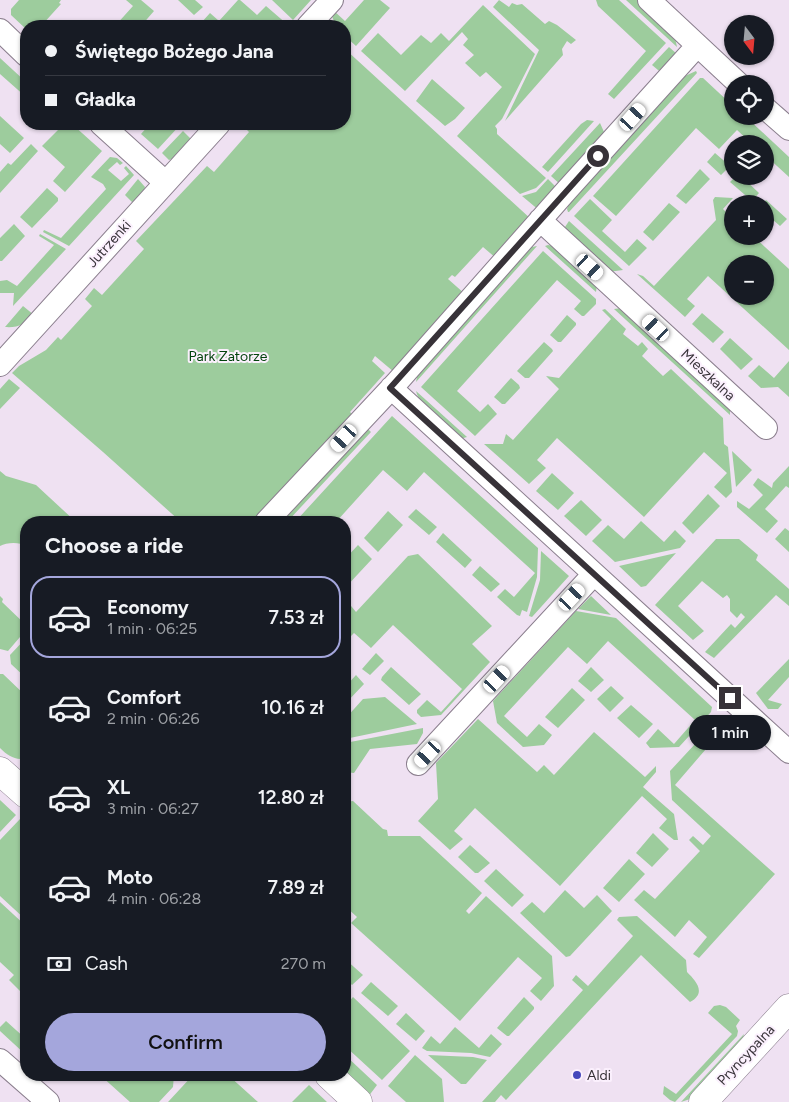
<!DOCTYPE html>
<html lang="en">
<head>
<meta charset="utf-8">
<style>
  body { margin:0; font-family:Figtree,sans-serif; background:#20242c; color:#f1f3f6; height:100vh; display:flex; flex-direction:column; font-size:19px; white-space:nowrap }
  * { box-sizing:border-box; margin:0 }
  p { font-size:16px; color:#9ea1a6 }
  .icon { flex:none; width:28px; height:28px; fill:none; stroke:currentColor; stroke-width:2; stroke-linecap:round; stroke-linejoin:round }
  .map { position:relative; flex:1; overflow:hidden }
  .drawer { position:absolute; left:20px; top:516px; width:331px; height:565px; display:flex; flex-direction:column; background:#171b24; border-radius:20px; box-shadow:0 1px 4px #0004 }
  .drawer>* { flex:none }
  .guide { position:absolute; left:20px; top:20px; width:331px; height:110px; border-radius:20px; box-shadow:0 1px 4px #0004; display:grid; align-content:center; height:110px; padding:0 25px; background:#171b24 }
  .needle { width:32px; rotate:164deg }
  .tools { position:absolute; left:724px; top:15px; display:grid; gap:10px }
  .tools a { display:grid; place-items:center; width:50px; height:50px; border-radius:50%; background:#171b24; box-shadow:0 1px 4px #0004; font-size:25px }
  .end { position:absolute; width:22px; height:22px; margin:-11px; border:6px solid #373238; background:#fff; box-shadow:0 0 0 2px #fff }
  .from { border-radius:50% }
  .bubble { position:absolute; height:35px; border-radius:18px; background:#171b24; box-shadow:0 1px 4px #0004; font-size:16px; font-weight:600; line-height:35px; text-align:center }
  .car { position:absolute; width:15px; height:30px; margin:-15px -8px; border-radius:6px; box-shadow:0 0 4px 1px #0007; background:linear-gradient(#fff 24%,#345 0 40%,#fff 0 76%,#345 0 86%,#fff 0) }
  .guide b { display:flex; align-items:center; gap:18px; height:48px; font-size:19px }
  .guide b+b { border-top:1px solid #363941 }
  .guide i { width:12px; height:12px; background:#f1f3f6 }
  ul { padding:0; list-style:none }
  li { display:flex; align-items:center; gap:15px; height:82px; margin:0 10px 8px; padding:0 15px; border:2px solid transparent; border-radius:20px }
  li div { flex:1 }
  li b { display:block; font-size:19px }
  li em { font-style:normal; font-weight:600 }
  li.active { border-color:#a4a6dc }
  li>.icon { width:45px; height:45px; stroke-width:1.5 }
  h2 { padding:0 25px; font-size:22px; line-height:60px }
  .pay { display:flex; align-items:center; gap:12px; height:55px; padding:0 25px; font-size:19px }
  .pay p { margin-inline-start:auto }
  .button { display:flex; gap:10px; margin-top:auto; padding:10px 25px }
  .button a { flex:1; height:58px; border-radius:30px; background:#a4a6dc; color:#111; font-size:20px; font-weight:600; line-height:58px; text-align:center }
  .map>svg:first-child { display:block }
  .green { fill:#9dcc9d; fill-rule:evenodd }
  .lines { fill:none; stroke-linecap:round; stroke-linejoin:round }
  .minor-casing { stroke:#8a7e8d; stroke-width:24 }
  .tertiary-casing { stroke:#8a7e8d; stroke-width:29 }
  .minor { stroke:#fff; stroke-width:22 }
  .tertiary { stroke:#fff; stroke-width:28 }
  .route { stroke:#373238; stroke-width:6 }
  .poi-dot { fill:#4547bc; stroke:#fbf0fd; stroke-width:2 }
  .labels { text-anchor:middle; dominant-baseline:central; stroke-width:4; stroke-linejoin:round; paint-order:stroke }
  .street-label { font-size:14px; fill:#373238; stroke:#fbf0fd }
  .park-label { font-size:14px; fill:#02430c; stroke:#fbf0fd }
  .poi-label { font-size:14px; fill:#373238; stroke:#fbf0fd; text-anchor:start }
</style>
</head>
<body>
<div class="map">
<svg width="789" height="1102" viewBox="0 0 789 1102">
  <rect width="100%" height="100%" fill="#efe1f2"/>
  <path class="green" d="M19 0H61L59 3 61 4 42 25 44 26H26V29L11 15V9Z
    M126 0H141L154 11 141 26H115L133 6Z
    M178 0H195L203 7 194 15Z
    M238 0H240L257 15 266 6 288 25 204 26 201 23 210 13 219 21Z
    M272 0H311L293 20Z
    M364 0H380L390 8 356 46 345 36V26H336L331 14 334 11 345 21Z
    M499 0 509 7 512 3 517 5 522 4 545 24 549 21 557 25 576 40 571 44 567 41 562 49 563 55 505 121 539 50 493 7Z
    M596 0H619L666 43 614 99 608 94 646 51 598 6Z
    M626 0H638L674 33 677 47Z
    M483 5 535 54 502 119 495 126 497 129V134L546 178 536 188 520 194 457 136 502 87 486 72 480 77 465 63 474 55 463 45 468 39 462 32 405 91 361 51 378 33 401 55 421 35 431 43 441 33 449 41Z
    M669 47 677 54 664 75 652 65Z
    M345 49 532 220 497 259 483 247 455 277 452 275 448 279 465 294 394 372 375 356 372 361 385 373 350 412 354 416 256 522H181L103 452 12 373 19 366 46 350 58 337 61 340 92 306 85 299 94 288 102 295 144 249 136 241 207 166 214 172 249 132 241 124H345Z
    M0 58 26 82V97L0 74Z
    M696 71 697 73 569 212H568L567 209 569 204 685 76Z
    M700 78H703L732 105V116H745L789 157V177L765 155V144H752L737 130 719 149 696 128 616 216 593 196Z
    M432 79 465 108 455 119 445 126 416 101Z
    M0 116 24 138 10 153 0 144Z
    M587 120 594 121 548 172 542 167 581 124Z
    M600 123 604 132 562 186 551 176Z
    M56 124H72L102 151 65 192 53 181 65 167 42 146 60 128Z
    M147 124H181L158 149 141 134 149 125Z
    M183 131 194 142 175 158 169 160 162 153Z
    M31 144 38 151 0 193V172L8 163 11 165Z
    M715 153 730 166 721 175 707 162Z
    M110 157 117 158 123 163 120 165 117 162 108 170 121 181 129 174 124 168 126 166 134 175 69 246 43 232 44 230 61 238 106 189 103 184 91 177Z
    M700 169 710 179 686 204 676 196Z
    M736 176H741L759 193 752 201 730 182Z
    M138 179 145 187 143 193 135 205 125 195Z
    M548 179 559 190 540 211 522 196 536 192Z
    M47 188 58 198V201L32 228 20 217Z
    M715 197 733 198 723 209 732 218V236H753L789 269V350L708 276 687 299 695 306 685 317 637 274 643 276 654 286 716 220 713 200ZM732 264H765V296H732Z
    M590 199 612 220 602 231 625 252 637 239 647 248 629 266 574 216Z
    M766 200 787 219 780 226 765 213V204H762Z
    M669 203 680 212 653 241 643 232Z
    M569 221 623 270 608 272 568 234 565 227Z
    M14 224 25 236 2 261H0V238Z
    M40 234 66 249 13 306 14 293H0V281L7 280 17 286 54 245 39 236Z
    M548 245 553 246 597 285 596 292 545 246Z
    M537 246 416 382 418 372 519 257 532 247Z
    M543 251 596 299V304L584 316H582L574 309 581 301 557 280 457 391 480 412 488 404 497 414 475 436 421 387Z
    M23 306 34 315C25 324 18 328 5 327Z
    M622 308 730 407V415L614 309Z
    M605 309 626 329 623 334 638 346 642 342 648 349 642 356 663 376 671 369 723 418 724 444 728 447 732 492 726 498 714 487 727 473 704 452 644 517 557 438 537 460 546 468 529 484 484 444H503L506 434 513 440 559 389 546 376 559 378 611 319 602 310Z
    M702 313 724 332 713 343 692 324Z
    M567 315 576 323V325L561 342H558L550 335Z
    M730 338 753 359 741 370 720 349Z
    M544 342 552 349 553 351 529 378H525L517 371Z
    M789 361V397L778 387 761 388 748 376 759 365 774 378Z
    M511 378 519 385 520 388 505 404H502L494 397Z
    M9 379 20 388 0 409V389Z
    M416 391 467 437 460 439C447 427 420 408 416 391Z
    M392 416 538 548 537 577 527 612 522 610 520 616 517 615 497 597 505 589 514 597 535 573 424 472 407 491 383 470 336 522H295Z
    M366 427 371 432 287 522H278Z
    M732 451 752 470 736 487Z
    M789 466V488L786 486 765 509 778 521 767 533 737 507V501L749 509 763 495 753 485 758 478 772 488 773 483Z
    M0 471 6 476 36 485 76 522H26V546C20 542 7 542 0 546Z
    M552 473 574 493 558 510 536 491Z
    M708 494 720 506 693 534 682 523Z
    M581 500 602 520 586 536 564 516Z
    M416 509 437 527 429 535 408 517Z
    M388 511 403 525 378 552 364 538Z
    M641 521 664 542 675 530 686 541 680 548 615 562 592 541 608 525 624 539Z
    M785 528 789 531V552L775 539Z
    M443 533 472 560 465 568 436 542Z
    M716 539H739L758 555 756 560 789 589V606L776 595 714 658 705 652 731 624 735 628 745 617 741 613 737 618 730 611V599L727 595 723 598 702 581 678 606 704 631 693 640 655 605Z
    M358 545 372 559 345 588V559Z
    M541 551 569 576 532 617 529 616 540 580Z
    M676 553 646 586 641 587 619 566Z
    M418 554 492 626 472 644 490 662 441 715 421 717 417 713V710L427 700 441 712 462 689 393 625 371 648 354 633 345 642V603L347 601 356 612 408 556Z
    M480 566 500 584 491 592 472 575Z
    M0 596 3 599 2 602 26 625V630L8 651 0 649Z
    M591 596 611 615 578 609Z
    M576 611 616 618 712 707 711 712 679 747 650 748 646 743 658 729 674 744 695 720 608 641 587 664 568 647 504 716 527 737 539 724 552 735 544 745 523 747 497 723 493 701Z
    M26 638V678L11 664 10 655Z
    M376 653 384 661 370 675 362 669Z
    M789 659V677L768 700 782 704 778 709H768L756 693Z
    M391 667 421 694 409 705 381 680 382 677Z
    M591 667 604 680 591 692 578 681Z
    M0 674H3L26 696V758C16 761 8 756 0 748Z
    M356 675 364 684 345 704V687Z
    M611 686 624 698 610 712 597 699Z
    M572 688 585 700 558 728 545 717Z
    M385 697 417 724 345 739V719L363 699Z
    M631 705 653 724 639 738 617 718Z
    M725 715 731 720 675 785 775 874 699 958 693 954 707 937 689 920 675 937 634 900 644 890 655 899 700 851 689 840 693 836 703 845 711 836 672 800 670 771 721 716Z
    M478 719 537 772 544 765 554 775 594 732 645 777 656 766V772L643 787 674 814 678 840H674L659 828 667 819 642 796 560 886 475 808 454 831 463 839 450 850 418 821 438 799 436 763Z
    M423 728V733L417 744 370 749 354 773 345 772V743Z
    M0 800 16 815 0 832Z
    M353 801 383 829 387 830 388 836H420L482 893 466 911 469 914 486 896 552 956 554 986 541 1001 530 991 542 978 518 957 460 1021 351 923 357 917 345 906V802Z
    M20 819 26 825V920L0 896V840Z
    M653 833 669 849 652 867 636 853Z
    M470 845 490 863 478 873H475L458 857Z
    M629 859 645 874 619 902 603 888Z
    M496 869 524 895 512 907 484 881Z
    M565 890 584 908 597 895 612 911 570 956 566 957 520 913 532 902 544 913Z
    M0 902 26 926V997L9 980 14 975 0 962Z
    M637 916 686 960 687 972C696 981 707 993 690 1002L641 955 506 1100 501 1095 495 1102H482L583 990 572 980 576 975 588 986 633 936 617 920 619 917Z
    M345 959 363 975 352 985 345 978Z
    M371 982 398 1006 388 1016 361 993Z
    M353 997 410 1051 382 1080 345 1046V1006Z
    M524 997 534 1007V1009L509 1036H507L497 1028Z
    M720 1005 726 1007 740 1020 736 1026 738 1031 737 1036 675 1102 670 1100 663 1094 664 1086 676 1094 732 1034 708 1013 714 1006Z
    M406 1013 425 1031 416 1041 396 1024Z
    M6 1021 26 1039V1055L0 1031V1027Z
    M455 1027 479 1048 491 1034 502 1044 490 1057 471 1053 427 1051 422 1048 431 1036 440 1044Z
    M744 1034 743 1038 690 1099 681 1102Z
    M345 1055 377 1085 368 1097 345 1075Z
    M415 1055 442 1079 444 1102H406L388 1086Z
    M428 1055 473 1057 487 1060 466 1084H461Z
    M100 1075H174L173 1087 159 1102H130Z
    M193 1075H228L258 1102H168Z
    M309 1085 327 1102H292Z"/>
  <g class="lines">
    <g class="minor-casing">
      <path id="minor" d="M649 0 739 84
        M308 26 332 0
        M0 30 26 55
        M765 108 789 129
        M101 124 165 182
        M540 220 766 428
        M0 365 219 124
        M391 388 789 752
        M266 522 398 381 566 191 697 46
        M418 764 594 574
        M0 1060 48 1102"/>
    </g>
    <g class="tertiary-casing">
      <path id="tertiary" d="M0 771 26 794
        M329 1075 358 1102
        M703 1102 789 1008"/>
    </g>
    <use href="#minor" class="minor"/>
    <use href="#tertiary" class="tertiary"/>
  </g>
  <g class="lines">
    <path class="route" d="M598 156 390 388 730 698"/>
  </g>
  <circle class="poi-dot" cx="577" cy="1075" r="5"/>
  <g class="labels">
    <g class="street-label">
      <text transform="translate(109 244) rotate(-48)">Jutrzenki</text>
      <text transform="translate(708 375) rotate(43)">Mieszkalna</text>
      <text transform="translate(746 1055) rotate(-47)">Pryncypalna</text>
    </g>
    <g class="park-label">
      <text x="228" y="356">Park Zatorze</text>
    </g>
    <g class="poi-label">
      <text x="587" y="1075">Aldi</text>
    </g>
  </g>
</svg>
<div class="tools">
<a><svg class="needle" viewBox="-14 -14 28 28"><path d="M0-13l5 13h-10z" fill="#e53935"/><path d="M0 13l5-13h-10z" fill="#9ea1a6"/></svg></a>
<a><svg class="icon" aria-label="locate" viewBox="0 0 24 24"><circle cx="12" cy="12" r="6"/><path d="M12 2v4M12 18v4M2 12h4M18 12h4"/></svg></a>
<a><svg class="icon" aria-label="layers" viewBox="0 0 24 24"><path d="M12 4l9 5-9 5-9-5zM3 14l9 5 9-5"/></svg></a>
<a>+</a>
<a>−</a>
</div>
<i class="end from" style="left:598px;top:156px"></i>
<i class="end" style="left:730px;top:698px"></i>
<div class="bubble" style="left:689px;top:715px;width:82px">1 min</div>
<i class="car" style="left:633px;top:117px;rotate:42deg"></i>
<i class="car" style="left:590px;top:267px;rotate:132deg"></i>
<i class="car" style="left:656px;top:328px;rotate:313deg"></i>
<i class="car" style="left:344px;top:438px;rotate:222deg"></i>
<i class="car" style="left:572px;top:597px;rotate:43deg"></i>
<i class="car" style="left:497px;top:679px;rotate:43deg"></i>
<i class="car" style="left:428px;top:754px;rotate:223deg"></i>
<div class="guide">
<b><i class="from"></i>Świętego Bożego Jana</b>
<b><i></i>Gładka</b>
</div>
<section class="drawer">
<h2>Choose a ride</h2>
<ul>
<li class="active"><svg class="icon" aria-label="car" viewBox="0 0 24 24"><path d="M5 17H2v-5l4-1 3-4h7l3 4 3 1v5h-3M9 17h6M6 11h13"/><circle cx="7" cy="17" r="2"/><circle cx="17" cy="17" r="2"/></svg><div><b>Economy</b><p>1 min · 06:25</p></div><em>7.53 zł</em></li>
<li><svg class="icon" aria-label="car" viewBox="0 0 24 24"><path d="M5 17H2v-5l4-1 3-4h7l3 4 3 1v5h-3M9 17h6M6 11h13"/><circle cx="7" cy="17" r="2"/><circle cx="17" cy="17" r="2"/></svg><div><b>Comfort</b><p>2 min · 06:26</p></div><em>10.16 zł</em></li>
<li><svg class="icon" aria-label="car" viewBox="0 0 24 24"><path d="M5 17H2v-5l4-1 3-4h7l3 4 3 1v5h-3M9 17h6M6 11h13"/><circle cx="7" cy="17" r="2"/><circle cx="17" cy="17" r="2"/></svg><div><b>XL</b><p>3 min · 06:27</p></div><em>12.80 zł</em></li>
<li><svg class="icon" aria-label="car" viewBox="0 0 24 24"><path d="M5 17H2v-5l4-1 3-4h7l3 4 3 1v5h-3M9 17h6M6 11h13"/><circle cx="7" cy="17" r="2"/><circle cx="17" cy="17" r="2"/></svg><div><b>Moto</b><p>4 min · 06:28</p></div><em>7.89 zł</em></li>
</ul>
<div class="pay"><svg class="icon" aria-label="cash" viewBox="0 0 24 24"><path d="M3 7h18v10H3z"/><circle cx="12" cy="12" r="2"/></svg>Cash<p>270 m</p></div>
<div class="button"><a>Confirm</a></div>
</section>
</div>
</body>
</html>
